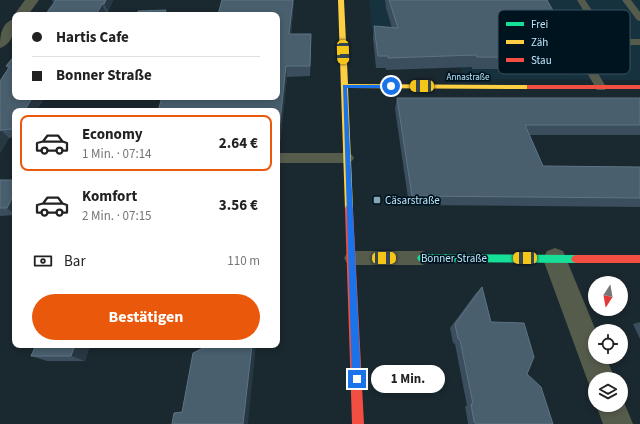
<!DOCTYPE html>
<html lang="de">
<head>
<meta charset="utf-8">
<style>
  body { margin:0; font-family:"Source Sans 3",sans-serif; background:#f2f2f2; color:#222; height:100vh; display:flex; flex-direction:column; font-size:15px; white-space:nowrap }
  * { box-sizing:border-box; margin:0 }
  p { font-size:13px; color:#767676 }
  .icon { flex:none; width:22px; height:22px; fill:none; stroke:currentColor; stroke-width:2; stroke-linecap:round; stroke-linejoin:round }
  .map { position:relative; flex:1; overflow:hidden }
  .details { position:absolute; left:12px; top:108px; width:268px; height:240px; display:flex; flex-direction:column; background:#fff; border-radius:8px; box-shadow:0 2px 6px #0003 }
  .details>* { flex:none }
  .guide { position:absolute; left:12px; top:12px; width:268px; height:88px; border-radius:8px; box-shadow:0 2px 6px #0003; display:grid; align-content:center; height:88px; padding:0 20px; background:#fff }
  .needle { width:26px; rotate:191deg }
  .tools { position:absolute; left:588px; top:276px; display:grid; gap:8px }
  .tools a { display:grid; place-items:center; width:40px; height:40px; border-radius:50%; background:#fff; box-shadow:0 2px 6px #0003; font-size:20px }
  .end { position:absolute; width:18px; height:18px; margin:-9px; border:5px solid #1a73e8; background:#fff; box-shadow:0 0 0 2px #fff }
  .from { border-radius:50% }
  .bubble { position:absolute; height:28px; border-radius:14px; background:#fff; box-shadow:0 2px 6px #0003; font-size:13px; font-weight:700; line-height:28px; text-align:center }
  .car { position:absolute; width:12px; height:24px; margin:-12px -6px; border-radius:5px; box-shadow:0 0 3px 1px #0007; background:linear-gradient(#f5c518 24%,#345 0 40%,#f5c518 0 76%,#345 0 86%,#f5c518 0) }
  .guide b { display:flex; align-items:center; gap:14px; height:38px; font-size:15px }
  .guide b+b { border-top:1px solid #e0e0e0 }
  .guide i { width:10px; height:10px; background:#222 }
  ul { padding:7px 0 0; list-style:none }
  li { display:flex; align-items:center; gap:12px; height:56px; margin:0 8px 6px; padding:0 12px; border:2px solid transparent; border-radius:8px }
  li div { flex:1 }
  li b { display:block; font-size:15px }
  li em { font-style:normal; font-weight:700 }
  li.selected { border-color:#ea580c }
  li>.icon { width:36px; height:36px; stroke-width:1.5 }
  .pay { display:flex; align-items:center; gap:10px; height:44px; padding:0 20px; font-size:15px }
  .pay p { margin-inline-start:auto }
  .action { display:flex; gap:8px; margin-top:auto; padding:8px 20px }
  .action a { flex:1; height:46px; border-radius:24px; background:#ea580c; color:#fff; font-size:16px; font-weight:700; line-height:46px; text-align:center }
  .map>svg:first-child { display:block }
  .built { fill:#16323f }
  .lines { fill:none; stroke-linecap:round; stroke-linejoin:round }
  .lane { fill:#565c4c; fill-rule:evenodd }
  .street { fill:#565c4c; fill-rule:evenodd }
  .fast { fill:#16e098; fill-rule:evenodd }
  .slow { fill:#ffcf43; fill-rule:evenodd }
  .jam { fill:#f24e42; fill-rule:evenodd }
  .wall { fill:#3b4e5d }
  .shaded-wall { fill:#283843 }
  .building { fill:#495f6e; stroke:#5c7484 }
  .route { fill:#1a73e8 }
  .poi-dot { fill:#85a4b4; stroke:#00141f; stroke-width:1.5 }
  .labels { text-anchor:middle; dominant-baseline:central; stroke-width:3.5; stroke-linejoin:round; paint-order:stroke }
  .far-street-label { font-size:9px; fill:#bfe7fc; stroke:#00141f }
  .poi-label { font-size:11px; fill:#bfe7fc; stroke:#00141f; text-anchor:start }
  .street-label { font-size:11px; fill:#bfe7fc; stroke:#00141f }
  .key { fill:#00141f; stroke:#395361; stroke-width:1 }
  .key-label { font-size:11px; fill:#bfe7fc }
</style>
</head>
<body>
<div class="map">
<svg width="640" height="424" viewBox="0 0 640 424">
  <rect width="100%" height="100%" fill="#1a282f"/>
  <path class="built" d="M369 0H640V80L464 79 451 33 372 31Z"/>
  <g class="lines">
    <path class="lane" d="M577 0H585L611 39H640V45L582 46 606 87 605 90H597L573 49 572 44 574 42 588 39H601Z
      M622 0H631L640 12V21L637 20Z
      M279 153H348L352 155 354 158 352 161 348 163H279L277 162V154Z
      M352 251H422L427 253 430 258 427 263 422 265H352L347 263 344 258 347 253Z"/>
    <path class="street" d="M25 0H39L28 15H15V17L14 15Z
      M15 19C15 30 13 44 0 48 0 36 1 22 15 19Z
      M555 248 563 251 596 331 595 357H606L615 379H595V391L591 389 587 379 543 259 547 251Z
      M621 395 633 424H603L596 405H621Z"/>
    <path class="fast" d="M422 254 576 255 579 256 581 259 579 262 576 263 422 262 419 261 417 258 419 255Z"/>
    <path class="slow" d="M338 0H344L348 84 529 85 532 87 529 89 348 88 353 209 352 212H346L345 209Z"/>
    <path class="jam" d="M527 85H640V89H527Z
      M349 205 352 206 353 209 364 424H352L345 209 346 206Z
      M576 255H640V263H576L573 262 571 259 573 256Z"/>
  </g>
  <path class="wall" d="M52 0H113L108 12H106L54 3Z
    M294 0 291 34 311 45 310 76 287 77 279 152 277 153V15L218 14Z
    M385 0H547L556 16 550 28H546L564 58 557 69H472V67L386 70V68H376L373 38 374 26 392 28 386 8Z
    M15 55V97H45L36 111H15V137L9 138 0 153V81L8 69 6 66Z
    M397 98H640V135H530L543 166 640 167V207L409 205 395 109Z
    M0 180H15V215L0 216Z
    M482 287 491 322 527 374 553 424H468V423L465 406H467L455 344 453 343 450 328 476 293Z
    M640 322V339L633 324Z
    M36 345H90L85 361H47L31 356Z"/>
  <path class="shaded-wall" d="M106 0H113L108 12 104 4Z
    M293 0H294L290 45 289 34Z
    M102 4 106 12 105 15H96Z
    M166 10 167 15H164Z
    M311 34V45L310 76V66Z
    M286 66 287 77 279 152 277 153V142Z
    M33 97H45L36 111H24Z
    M15 126V132L13 129Z
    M1 130 9 138 0 153V131Z
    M277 154 279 164 277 180Z
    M15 192V214L7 208Z
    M75 345H90L85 361 71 356Z
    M252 345H256L248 424H243Z"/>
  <path class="building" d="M56 0H106L104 4H102L96 15H45Z
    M222 0H293L289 34H311L310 66H286L278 141 277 142V111H158L162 97H277V15H206V14H218Z
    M389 0H547L556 16H539L564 58 477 57 476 55 388 58V56H378L374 26 398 28Z
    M166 10 164 15H136L138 11Z
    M15 55V97H33L24 111H15V126L13 129 1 130 0 131V81L10 66H6Z
    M397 98H640V125H525L543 166 640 167V198L412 196Z
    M0 180H15V192L7 208H0Z
    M482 287 491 322 524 323 534 357 527 374 541 387 553 424H476L474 422 471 404H473L460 340 458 339 455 324Z
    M36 345H75L71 356H31Z
    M209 345H252L243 424H172L174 413 182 412 193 353Z"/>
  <path class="route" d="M343 85H391L394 86 391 88H347L361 379 360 382 357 383 354 382 352 379Z"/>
  <rect class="poi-dot" x="373" y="196" width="8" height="8" rx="2"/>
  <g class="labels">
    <g class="far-street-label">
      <text x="468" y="77">Annastraße</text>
    </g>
    <g class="poi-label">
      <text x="385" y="200">Cäsarstraße</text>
    </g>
    <g class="street-label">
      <text x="454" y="258">Bonner Straße</text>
    </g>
  </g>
  <rect x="498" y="10" width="132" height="64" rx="6" class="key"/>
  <rect x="506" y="22" width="18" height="4" fill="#16e098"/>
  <rect x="506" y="40" width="18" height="4" fill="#ffcf43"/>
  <rect x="506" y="58" width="18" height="4" fill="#f24e42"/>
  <g class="key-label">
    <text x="531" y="28">Frei</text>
    <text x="531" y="46">Zäh</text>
    <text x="531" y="64">Stau</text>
  </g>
</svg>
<div class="tools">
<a><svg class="needle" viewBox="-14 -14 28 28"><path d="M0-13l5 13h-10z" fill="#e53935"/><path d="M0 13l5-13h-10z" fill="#767676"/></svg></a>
<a><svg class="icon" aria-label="locate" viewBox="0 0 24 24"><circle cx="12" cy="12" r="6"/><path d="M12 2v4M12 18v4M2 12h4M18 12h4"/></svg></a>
<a><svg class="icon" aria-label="layers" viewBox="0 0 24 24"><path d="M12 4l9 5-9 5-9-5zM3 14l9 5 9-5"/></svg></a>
</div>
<i class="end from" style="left:391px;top:86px"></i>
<i class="end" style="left:357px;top:379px"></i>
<div class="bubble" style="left:371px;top:365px;width:74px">1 Min.</div>
<i class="car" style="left:343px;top:52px;rotate:178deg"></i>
<i class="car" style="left:422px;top:86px;rotate:270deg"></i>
<i class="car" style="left:384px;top:258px;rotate:90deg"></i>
<i class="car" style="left:525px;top:258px;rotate:270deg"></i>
<div class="guide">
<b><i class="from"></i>Hartis Cafe</b>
<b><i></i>Bonner Straße</b>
</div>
<section class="details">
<ul>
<li class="selected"><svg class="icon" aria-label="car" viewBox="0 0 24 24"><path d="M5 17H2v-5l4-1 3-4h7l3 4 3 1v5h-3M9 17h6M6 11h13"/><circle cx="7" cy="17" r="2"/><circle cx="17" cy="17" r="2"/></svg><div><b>Economy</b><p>1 Min. · 07:14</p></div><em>2.64 €</em></li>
<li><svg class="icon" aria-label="car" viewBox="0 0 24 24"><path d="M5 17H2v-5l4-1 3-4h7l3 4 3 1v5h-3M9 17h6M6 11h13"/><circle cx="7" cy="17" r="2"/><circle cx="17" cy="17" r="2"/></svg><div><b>Komfort</b><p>2 Min. · 07:15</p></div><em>3.56 €</em></li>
</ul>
<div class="pay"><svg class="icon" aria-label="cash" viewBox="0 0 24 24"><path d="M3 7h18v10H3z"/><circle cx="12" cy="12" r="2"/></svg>Bar<p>110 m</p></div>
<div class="action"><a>Bestätigen</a></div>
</section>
</div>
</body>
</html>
